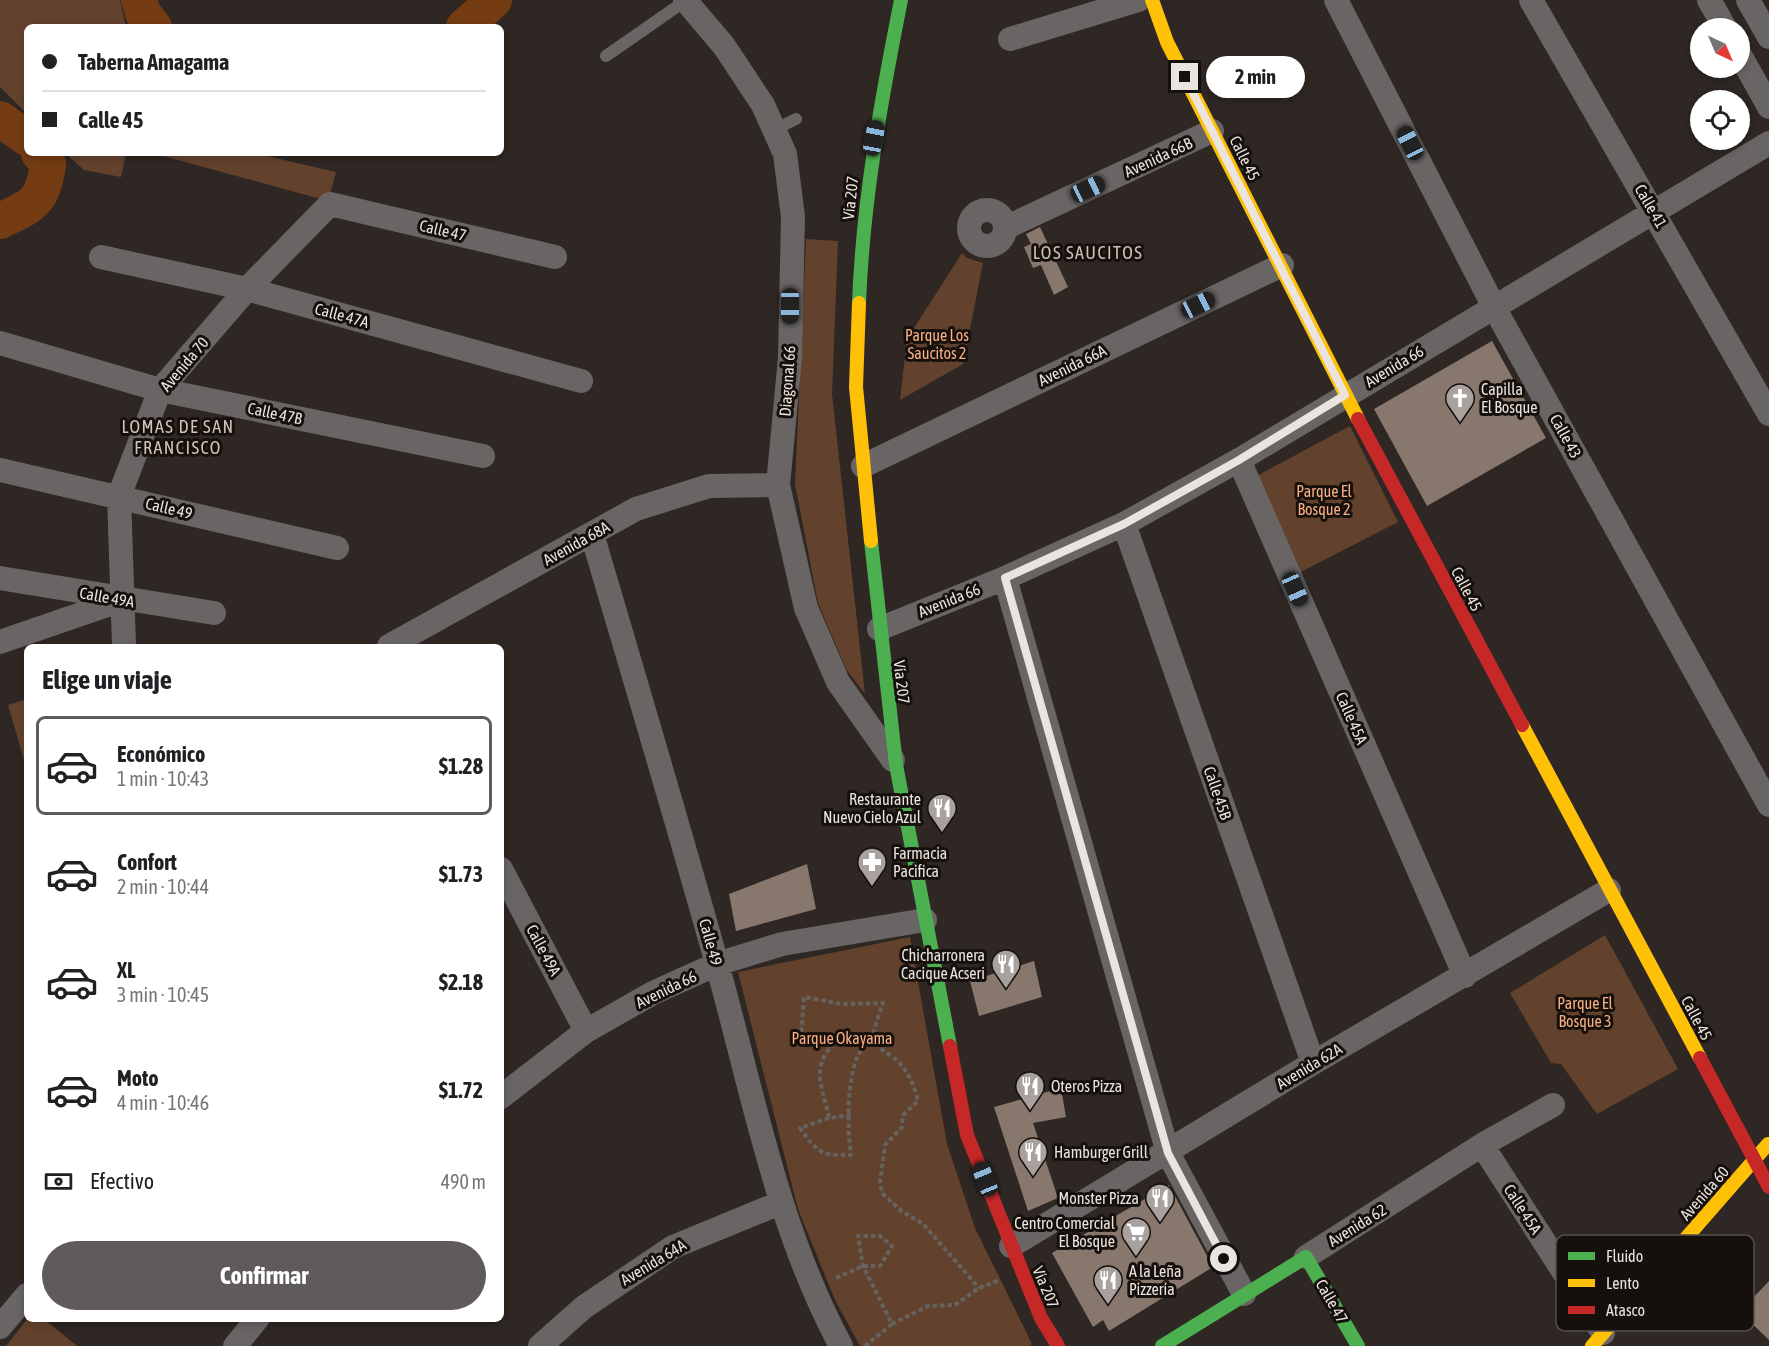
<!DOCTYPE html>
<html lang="es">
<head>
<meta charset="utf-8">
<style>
  body { margin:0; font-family:"Asap Condensed",sans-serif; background:#f2f2f2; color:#202124; height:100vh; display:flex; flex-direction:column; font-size:22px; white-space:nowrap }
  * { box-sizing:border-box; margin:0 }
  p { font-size:20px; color:#757577 }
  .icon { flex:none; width:33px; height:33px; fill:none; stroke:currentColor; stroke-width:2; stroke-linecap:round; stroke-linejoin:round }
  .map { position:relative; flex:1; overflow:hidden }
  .side { position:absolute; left:24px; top:644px; width:480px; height:678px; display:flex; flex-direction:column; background:#fff; border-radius:9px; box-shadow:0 3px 9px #0003 }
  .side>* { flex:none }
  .guide { position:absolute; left:24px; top:24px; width:480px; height:132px; border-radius:9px; box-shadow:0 3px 9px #0003; display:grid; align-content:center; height:132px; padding:0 18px; background:#fff }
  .needle { width:39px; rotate:136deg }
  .controls { position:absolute; left:1690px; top:18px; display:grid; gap:12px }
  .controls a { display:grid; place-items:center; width:60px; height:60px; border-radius:50%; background:#fff; box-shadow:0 3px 9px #0003; font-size:30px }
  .end { position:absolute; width:27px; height:27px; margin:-14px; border:8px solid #ebe3de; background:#111; box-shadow:0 0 0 3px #111 }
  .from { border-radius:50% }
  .bubble { position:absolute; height:42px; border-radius:21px; background:#fff; box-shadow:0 3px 9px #0003; font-size:20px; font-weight:700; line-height:42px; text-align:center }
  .car { position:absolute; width:18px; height:36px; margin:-18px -9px; border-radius:8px; box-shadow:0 0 4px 2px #0007; background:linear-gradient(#222 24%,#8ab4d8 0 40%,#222 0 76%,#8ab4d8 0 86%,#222 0) }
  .guide b { display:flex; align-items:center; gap:21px; height:57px; font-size:22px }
  .guide b+b { border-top:2px solid #e0e0e0 }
  .guide i { width:15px; height:15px; background:#202124 }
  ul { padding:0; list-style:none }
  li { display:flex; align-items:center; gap:18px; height:99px; margin:0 12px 9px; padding:0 6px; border:3px solid transparent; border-radius:9px }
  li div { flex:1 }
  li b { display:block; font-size:22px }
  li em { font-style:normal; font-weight:700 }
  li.active { border-color:#5e5b5a }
  li>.icon { width:54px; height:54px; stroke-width:1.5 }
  h2 { padding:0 18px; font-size:27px; line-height:72px }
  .pay { display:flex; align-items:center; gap:15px; height:66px; padding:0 18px; font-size:22px }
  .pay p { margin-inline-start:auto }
  .action { display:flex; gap:12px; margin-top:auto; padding:12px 18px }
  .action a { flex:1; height:69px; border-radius:36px; background:#5e5b5a; color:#fff; font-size:24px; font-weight:700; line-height:69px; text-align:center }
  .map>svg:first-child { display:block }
  .green { fill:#63422d }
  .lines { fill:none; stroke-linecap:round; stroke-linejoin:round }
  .river { stroke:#753c14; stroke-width:36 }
  .building { fill:#88776d }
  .path { stroke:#666260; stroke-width:4; stroke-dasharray:4.5 3; stroke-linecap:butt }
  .lane { stroke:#696564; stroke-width:12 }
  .street { stroke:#696564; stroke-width:24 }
  .fast { stroke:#4caf50; stroke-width:14 }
  .slow { stroke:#ffc107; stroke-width:14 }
  .jam { stroke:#c62828; stroke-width:14 }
  .route { stroke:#ebe3de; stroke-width:8 }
  .labels { text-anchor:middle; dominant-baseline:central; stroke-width:6; stroke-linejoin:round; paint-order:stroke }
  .street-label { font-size:16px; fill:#ebe3de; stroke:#16100d }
  .park-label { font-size:16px; fill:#f9ae83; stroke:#16100d }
  .poi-label { font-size:16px; fill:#ebe3de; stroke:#16100d; text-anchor:start }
  .neighbourhood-label { font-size:18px; letter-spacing:1.5px; fill:#d1c1b8; stroke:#16100d }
  .key { fill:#16100d; stroke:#564f4c; stroke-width:1.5 }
  .key-label { font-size:16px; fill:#ebe3de }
</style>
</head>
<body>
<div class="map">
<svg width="1769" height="1346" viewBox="0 0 1769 1346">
  <rect width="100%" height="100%" fill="#2e2723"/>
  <path class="green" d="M0 0H120L126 27H27V114L0 87Z
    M65 153H126L121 177 84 170Z
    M152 153H254L336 172 328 201Z
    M806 239 838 241 832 394 865 694 846 669 818 603 795 484Z
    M962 253 967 258 983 263 963 364 900 400 907 339Z
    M1350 426 1398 522 1291 577 1247 481Z
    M27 699V770L8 705Z
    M1605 935 1678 1069 1597 1114 1561 1064 1551 1063 1510 993Z
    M910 937 947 1144 975 1228 1032 1344 1029 1346H860L835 1300 798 1209 738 972Z
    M28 1318 44 1319 77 1346H6Z"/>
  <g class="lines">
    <path class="river" d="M139 0 143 13 154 27
      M464 27 494 0
      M0 119 27 138
      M0 221C33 205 43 203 48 164L39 153"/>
  </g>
  <path class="building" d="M1040 227 1068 287 1054 295 1041 265 1033 268 1024 247 1031 244 1026 234Z
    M1492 341 1546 438 1427 506 1374 409Z
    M807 864 816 909 736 931 729 894Z
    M1034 961 1042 997 979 1016 970 981Z
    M1061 1088 1066 1117 1033 1123 1058 1198 1028 1211 994 1107Z
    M1169 1185 1213 1267 1109 1331 1103 1320 1093 1327 1052 1253Z
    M1769 1281V1340L1743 1315 1751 1308 1747 1304Z"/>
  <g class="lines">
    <path class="path" d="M851 1115 829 1118C824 1091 810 1069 832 1046L801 1036 804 997 842 1004 883 1003 872 1036C878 1047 881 1049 891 1056 906 1066 914 1084 918 1101L903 1115 902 1127 885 1145 880 1182 882 1193 900 1210 923 1224 979 1288
      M829 1118 800 1128C817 1152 821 1156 851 1155 847 1127 847 1087 856 1060 859 1052 866 1043 872 1036
      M836 1278 863 1266H880L892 1246 880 1236H858L863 1266 892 1324 928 1306 955 1305 979 1288 1000 1280
      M865 1346 892 1324"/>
    <path class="lane" d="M606 56 685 1
      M774 130 796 119"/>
    <path class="street" d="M685 0 724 46 763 105 785 154 793 217 790 358 778 485 806 608 838 682 893 760
      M1336 0 1494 307 1769 805
      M1531 0 1769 414
      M1709 0 1725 28
      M1748 0 1769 37
      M1010 39 1138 0
      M1740 55 1769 107
      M969 228a18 18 0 1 1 36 0a18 18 0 1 1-36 0Z
      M1005 228 1212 131
      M101 257 247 289 581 381
      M0 343 160 390 483 456
      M1239 460 1465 976
      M863 466 1282 265
      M0 470 337 548
      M1124 524 1313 1063
      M592 534C634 677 677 820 717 964 753 1093 777 1227 841 1346
      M0 578 214 613
      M1005 578 1168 1153 1244 1294
      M879 629 1005 578 1124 524 1239 460 1769 143
      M0 642 119 601
      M124 646 119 496 160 390 247 289 330 204 555 257
      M389 646 636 509 709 486 778 485
      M501 869 586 1031
      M501 1097 586 1031 653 993 717 964 782 944 925 920
      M1482 1145 1603 1333
      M1011 1246 1313 1063 1609 890
      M1306 1257 1482 1145 1553 1105
      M0 1327 27 1295
      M235 1346 258 1318
      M540 1346 584 1307 673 1247 780 1203"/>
    <path class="fast" d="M859 303C863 200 881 101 901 0
      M871 541 896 765 950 1046
      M1162 1346 1306 1257 1358 1346"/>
    <path class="slow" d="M1152 0 1167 42 1358 419
      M859 303 856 387 871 541
      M1522 725 1700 1058
      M1592 1346 1768 1144"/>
    <path class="jam" d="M1358 419 1522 725
      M950 1046 967 1135 1041 1318 1058 1346
      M1700 1058 1769 1187"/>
  </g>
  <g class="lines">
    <path class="route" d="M1185 77 1345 395 1239 460 1124 524 1005 578 1168 1153 1224 1259"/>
  </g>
  <defs>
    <g id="church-pin" transform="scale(1.5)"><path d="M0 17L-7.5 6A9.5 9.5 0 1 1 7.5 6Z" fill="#a9a19d" stroke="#16100d"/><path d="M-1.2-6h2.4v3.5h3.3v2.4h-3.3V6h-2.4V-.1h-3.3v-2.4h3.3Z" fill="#fff"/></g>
    <g id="restaurant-pin" transform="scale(1.5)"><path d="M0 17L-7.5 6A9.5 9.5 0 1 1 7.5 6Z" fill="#a9a19d" stroke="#16100d"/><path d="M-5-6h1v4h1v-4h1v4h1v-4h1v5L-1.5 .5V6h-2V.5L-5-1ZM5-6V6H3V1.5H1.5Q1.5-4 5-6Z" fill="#fff"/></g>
    <g id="pharmacy-pin" transform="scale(1.5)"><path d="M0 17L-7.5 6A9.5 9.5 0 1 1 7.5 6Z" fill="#a9a19d" stroke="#16100d"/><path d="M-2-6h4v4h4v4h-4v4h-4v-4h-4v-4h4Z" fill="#fff"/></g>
    <g id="supermarket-pin" transform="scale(1.5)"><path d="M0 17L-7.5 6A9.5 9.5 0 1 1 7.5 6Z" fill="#a9a19d" stroke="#16100d"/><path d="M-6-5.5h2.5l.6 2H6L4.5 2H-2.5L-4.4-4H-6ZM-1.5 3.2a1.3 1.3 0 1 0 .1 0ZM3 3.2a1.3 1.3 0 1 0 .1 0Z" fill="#fff"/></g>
  </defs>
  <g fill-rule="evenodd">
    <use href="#church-pin" x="1460" y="398"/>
    <use href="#restaurant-pin" x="942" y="808"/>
    <use href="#pharmacy-pin" x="872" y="862"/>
    <use href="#restaurant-pin" x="1006" y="964"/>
    <use href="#restaurant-pin" x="1030" y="1086"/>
    <use href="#restaurant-pin" x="1033" y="1152"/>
    <use href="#restaurant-pin" x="1160" y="1198"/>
    <use href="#supermarket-pin" x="1136" y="1232"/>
    <use href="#restaurant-pin" x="1108" y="1280"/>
  </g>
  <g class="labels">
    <g class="street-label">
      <text transform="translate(1158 157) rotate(-25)">Avenida 66B</text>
      <text transform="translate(1245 158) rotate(63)">Calle 45</text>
      <text transform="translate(850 198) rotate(-84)">Vía 207</text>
      <text transform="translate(1651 206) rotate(60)">Calle 41</text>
      <text transform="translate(443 230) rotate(13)">Calle 47</text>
      <text transform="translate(342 315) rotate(15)">Calle 47A</text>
      <text transform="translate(184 364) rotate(-50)">Avenida 70</text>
      <text transform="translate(1072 365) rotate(-26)">Avenida 66A</text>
      <text transform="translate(1394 366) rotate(-31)">Avenida 66</text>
      <text transform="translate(787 381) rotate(-86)">Diagonal 66</text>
      <text transform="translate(275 413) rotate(12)">Calle 47B</text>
      <text transform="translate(1566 436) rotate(61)">Calle 43</text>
      <text transform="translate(169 508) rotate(13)">Calle 49</text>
      <text transform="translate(576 543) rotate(-29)">Avenida 68A</text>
      <text transform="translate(1467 589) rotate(62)">Calle 45</text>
      <text transform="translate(107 597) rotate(10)">Calle 49A</text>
      <text transform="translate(949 600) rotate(-22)">Avenida 66</text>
      <text transform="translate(902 682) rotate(83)">Vía 207</text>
      <text transform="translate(1352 718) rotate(66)">Calle 45A</text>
      <text transform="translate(1218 793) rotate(71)">Calle 45B</text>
      <text transform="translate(711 942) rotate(74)">Calle 49</text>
      <text transform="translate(544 950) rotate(62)">Calle 49A</text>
      <text transform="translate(666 989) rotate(-26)">Avenida 66</text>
      <text transform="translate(1697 1018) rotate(62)">Calle 45</text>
      <text transform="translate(1309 1066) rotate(-31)">Avenida 62A</text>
      <text transform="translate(1704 1193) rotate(-49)">Avenida 60</text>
      <text transform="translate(1523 1209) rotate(57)">Calle 45A</text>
      <text transform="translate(1357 1225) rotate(-32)">Avenida 62</text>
      <text transform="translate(653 1262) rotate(-31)">Avenida 64A</text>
      <text transform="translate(1046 1287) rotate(67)">Vía 207</text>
      <text transform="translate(1332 1301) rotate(60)">Calle 47</text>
    </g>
    <g class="park-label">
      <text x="937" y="335">Parque Los<tspan x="937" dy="18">Saucitos 2</tspan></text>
      <text x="1324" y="491">Parque El<tspan x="1324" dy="18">Bosque 2</tspan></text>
      <text x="1585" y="1003">Parque El<tspan x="1585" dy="18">Bosque 3</tspan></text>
      <text x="842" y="1038">Parque Okayama</text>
    </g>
    <g class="poi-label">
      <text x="1481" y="389">Capilla<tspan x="1481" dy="18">El Bosque</tspan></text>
      <text x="921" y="799" text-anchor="end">Restaurante<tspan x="921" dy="18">Nuevo Cielo Azul</tspan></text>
      <text x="893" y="853">Farmacia<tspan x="893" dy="18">Pacifica</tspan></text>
      <text x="985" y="955" text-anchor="end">Chicharronera<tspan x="985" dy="18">Cacique Acseri</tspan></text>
      <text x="1051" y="1086">Oteros Pizza</text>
      <text x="1054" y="1152">Hamburger Grill</text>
      <text x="1139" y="1198" text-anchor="end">Monster Pizza</text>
      <text x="1115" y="1223" text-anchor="end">Centro Comercial<tspan x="1115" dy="18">El Bosque</tspan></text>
      <text x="1129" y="1271">A la Leña<tspan x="1129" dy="18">Pizzería</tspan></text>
    </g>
    <g class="neighbourhood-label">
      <text x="1088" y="252">LOS SAUCITOS</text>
      <text x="178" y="426">LOMAS DE SAN<tspan x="178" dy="21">FRANCISCO</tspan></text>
    </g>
  </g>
  <rect x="1556" y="1235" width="198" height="96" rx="9" class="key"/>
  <rect x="1568" y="1252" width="27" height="8" fill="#4caf50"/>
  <rect x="1568" y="1279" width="27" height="8" fill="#ffc107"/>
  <rect x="1568" y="1306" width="27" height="8" fill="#c62828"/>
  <g class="key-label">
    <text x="1606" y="1262">Fluido</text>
    <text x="1606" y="1289">Lento</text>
    <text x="1606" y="1316">Atasco</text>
  </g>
</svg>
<div class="controls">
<a><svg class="needle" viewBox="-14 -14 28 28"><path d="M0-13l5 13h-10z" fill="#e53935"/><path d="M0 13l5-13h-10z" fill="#757577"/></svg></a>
<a><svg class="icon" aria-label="locate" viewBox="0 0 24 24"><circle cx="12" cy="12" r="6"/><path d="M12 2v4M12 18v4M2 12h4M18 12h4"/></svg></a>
</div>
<i class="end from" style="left:1224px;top:1259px"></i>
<i class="end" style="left:1185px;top:77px"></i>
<div class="bubble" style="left:1206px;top:56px;width:99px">2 min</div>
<i class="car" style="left:874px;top:138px;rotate:11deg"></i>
<i class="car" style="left:1410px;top:143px;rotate:333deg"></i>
<i class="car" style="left:1088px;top:189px;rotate:65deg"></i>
<i class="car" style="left:1198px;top:305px;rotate:64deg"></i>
<i class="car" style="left:790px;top:306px;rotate:180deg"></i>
<i class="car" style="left:1295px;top:589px;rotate:156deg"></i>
<i class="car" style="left:985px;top:1179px;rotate:338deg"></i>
<div class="guide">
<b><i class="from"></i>Taberna Amagama</b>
<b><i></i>Calle 45</b>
</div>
<section class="side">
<h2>Elige un viaje</h2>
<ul>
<li class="active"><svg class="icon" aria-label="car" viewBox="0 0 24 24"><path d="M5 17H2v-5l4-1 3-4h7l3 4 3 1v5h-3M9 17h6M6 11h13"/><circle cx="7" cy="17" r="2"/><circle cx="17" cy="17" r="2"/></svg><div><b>Económico</b><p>1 min · 10:43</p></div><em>$1.28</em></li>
<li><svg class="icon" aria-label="car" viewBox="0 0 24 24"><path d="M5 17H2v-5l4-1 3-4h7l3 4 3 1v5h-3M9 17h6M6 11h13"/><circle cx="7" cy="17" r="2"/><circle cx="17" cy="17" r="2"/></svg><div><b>Confort</b><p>2 min · 10:44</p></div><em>$1.73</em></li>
<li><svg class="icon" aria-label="car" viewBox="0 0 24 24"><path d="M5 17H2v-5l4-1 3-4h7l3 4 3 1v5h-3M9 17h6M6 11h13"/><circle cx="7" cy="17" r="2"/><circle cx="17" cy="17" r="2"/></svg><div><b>XL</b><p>3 min · 10:45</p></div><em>$2.18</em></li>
<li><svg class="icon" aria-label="car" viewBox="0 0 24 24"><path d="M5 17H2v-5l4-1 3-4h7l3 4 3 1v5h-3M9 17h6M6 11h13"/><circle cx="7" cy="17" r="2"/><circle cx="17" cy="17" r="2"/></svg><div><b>Moto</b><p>4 min · 10:46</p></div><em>$1.72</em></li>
</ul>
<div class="pay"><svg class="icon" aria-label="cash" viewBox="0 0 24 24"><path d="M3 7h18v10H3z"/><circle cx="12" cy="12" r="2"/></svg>Efectivo<p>490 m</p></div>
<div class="action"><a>Confirmar</a></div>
</section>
</div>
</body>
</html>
